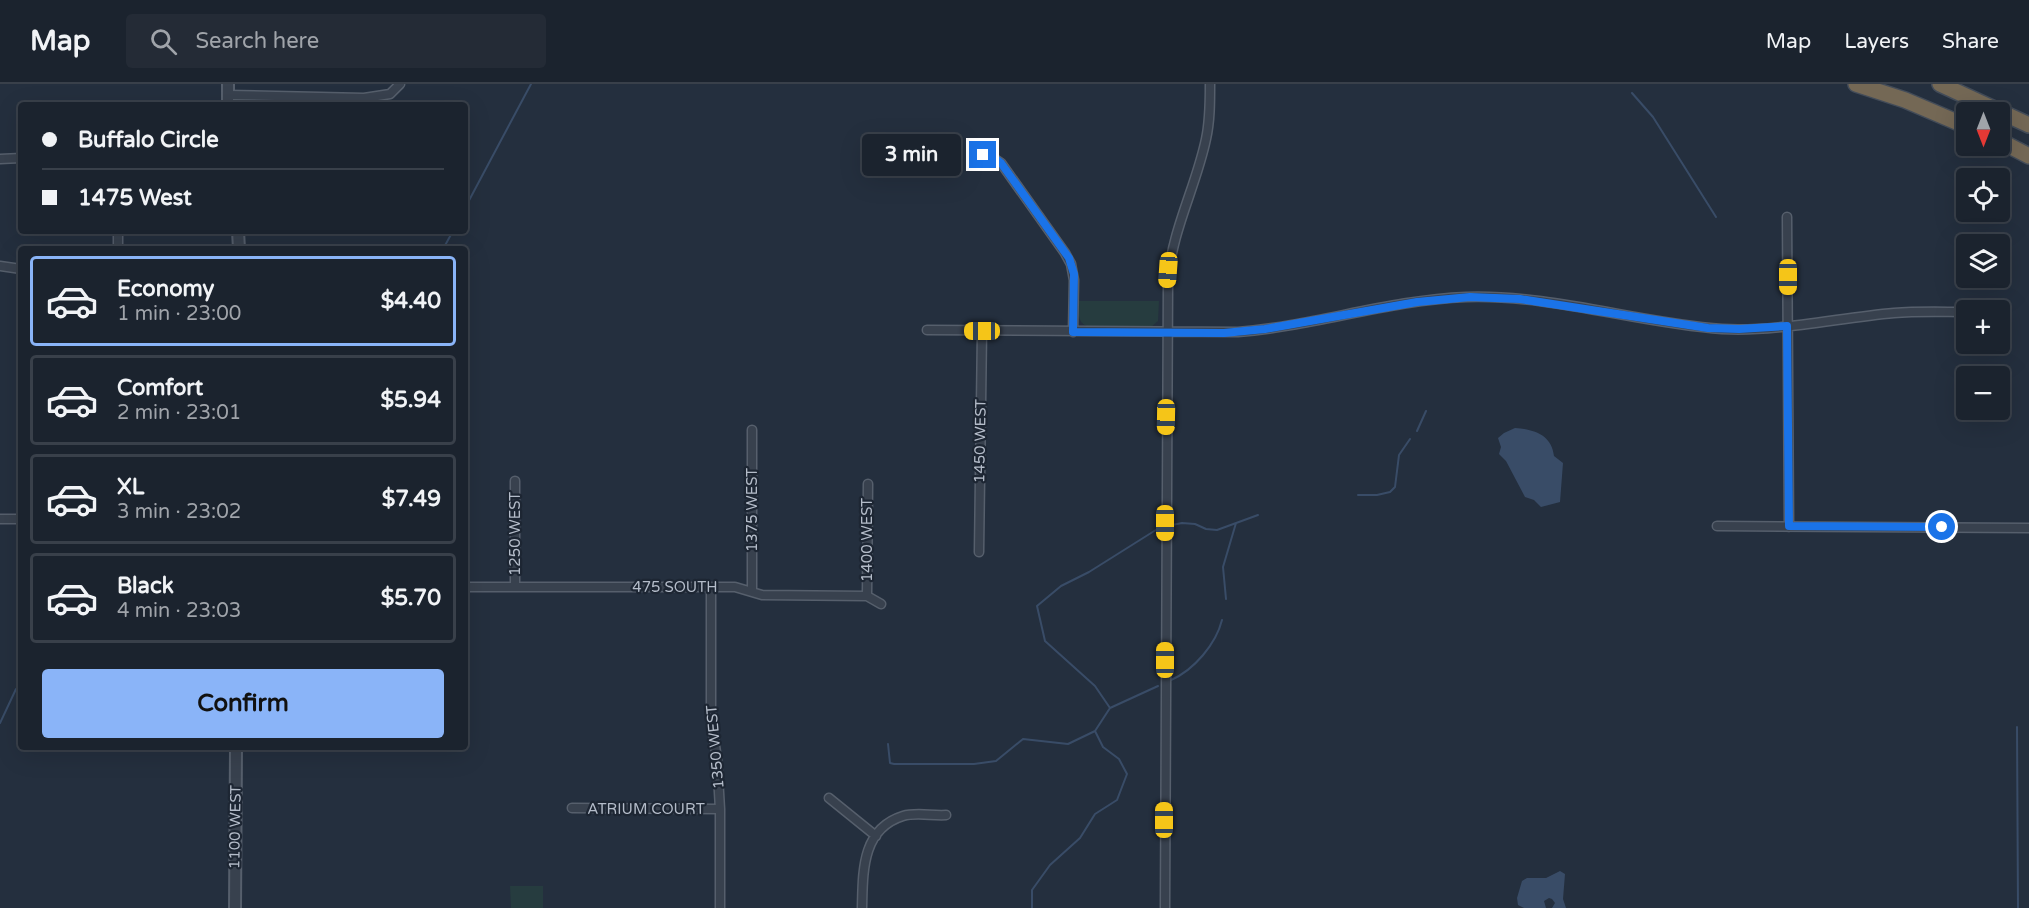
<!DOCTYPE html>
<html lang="en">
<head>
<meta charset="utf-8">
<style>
  body { margin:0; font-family:"Varela Round",sans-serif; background:#242b36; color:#f1f3f6; height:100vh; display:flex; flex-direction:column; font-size:22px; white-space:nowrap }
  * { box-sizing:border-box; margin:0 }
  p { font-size:20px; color:#a0a4aa }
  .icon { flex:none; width:33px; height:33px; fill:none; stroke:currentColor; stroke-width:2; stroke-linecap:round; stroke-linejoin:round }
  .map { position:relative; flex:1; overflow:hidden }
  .sheet { position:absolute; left:18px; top:162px; width:450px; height:504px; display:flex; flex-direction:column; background:#1b232e; border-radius:6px; box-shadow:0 6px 24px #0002,0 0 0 2px #39404a }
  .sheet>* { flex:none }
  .top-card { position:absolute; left:18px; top:18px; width:450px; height:132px; border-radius:6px; box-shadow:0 6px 24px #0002,0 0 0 2px #39404a; display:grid; align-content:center; height:132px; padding:0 24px; background:#1b232e }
  .needle { width:39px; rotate:180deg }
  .controls { position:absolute; left:1956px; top:18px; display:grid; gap:12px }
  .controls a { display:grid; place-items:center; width:54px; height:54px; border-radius:6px; background:#1b232e; box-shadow:0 6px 24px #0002,0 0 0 2px #39404a; font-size:30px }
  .end { position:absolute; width:27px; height:27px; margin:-14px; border:8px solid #1a73e8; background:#fff; box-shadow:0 0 0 3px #fff }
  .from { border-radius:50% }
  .bubble { position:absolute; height:42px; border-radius:6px; background:#1b232e; box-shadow:0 6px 24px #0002,0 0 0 2px #39404a; font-size:20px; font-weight:800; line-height:42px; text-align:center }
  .car { position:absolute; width:18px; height:36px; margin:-18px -9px; border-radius:8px; box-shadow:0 0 4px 2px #0007; background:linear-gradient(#f5c518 24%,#345 0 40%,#f5c518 0 76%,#345 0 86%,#f5c518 0) }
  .top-card b { display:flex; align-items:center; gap:21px; height:57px; font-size:22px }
  .top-card b+b { border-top:2px solid #39404a }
  .top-card i { width:15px; height:15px; background:#f1f3f6 }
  ul { padding:10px 0 0; list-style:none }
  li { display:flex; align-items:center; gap:18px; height:90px; margin:0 12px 9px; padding:0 12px; border:3px solid #39404a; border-radius:6px }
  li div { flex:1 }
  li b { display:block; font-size:22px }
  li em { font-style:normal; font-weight:800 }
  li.selected { border-color:#8ab4f8 }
  li>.icon { width:54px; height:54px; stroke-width:1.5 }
  .primary-button { display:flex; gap:12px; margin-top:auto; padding:12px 24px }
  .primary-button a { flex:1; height:69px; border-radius:6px; background:#8ab4f8; color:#111; font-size:24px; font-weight:800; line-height:69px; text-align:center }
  header { display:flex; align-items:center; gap:36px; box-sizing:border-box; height:84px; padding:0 30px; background:#1b232e; border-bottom:2px solid #39404a }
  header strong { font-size:28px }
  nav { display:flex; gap:33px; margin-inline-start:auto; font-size:21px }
  .search { width:420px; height:54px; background:#242b36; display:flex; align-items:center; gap:15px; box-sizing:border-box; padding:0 21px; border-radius:6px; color:#a0a4aa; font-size:22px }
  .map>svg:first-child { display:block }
  .green { fill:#263c3f }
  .water { fill:#394c67 }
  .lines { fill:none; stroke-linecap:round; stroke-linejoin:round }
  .stream { stroke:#394c67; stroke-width:2 }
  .minor-casing { stroke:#565f6c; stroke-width:11 }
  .tertiary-casing { stroke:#565f6c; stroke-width:14 }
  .motorway-casing { stroke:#434c59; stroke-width:18 }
  .minor { stroke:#38414e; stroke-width:8 }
  .tertiary { stroke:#38414e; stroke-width:10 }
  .motorway { stroke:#746855; stroke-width:15 }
  .route { stroke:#1a73e8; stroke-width:8 }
  .labels { text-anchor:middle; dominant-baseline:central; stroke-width:4.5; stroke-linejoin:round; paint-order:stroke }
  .street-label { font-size:15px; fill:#b4bcc9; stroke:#1d2633 }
</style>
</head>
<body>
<header>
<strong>Map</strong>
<div class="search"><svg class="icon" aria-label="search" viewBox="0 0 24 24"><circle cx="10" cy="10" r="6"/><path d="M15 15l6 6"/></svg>Search here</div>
<nav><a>Map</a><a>Layers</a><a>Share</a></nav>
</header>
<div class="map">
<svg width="2029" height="824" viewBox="0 0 2029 824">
  <rect width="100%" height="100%" fill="#242f3e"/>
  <path class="green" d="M1079 217H1159L1158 237 1151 243 1087 242C1076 238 1079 226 1079 217Z
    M510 802H543V824H511Z"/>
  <path class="water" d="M1515 344C1534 345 1552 351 1554 372L1563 379 1560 418 1541 423 1534 416 1525 413 1506 377 1499 370 1501 363 1498 354 1504 349Z
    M1560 787 1565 790 1563 815 1566 824H1552L1555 819 1552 815 1549 814 1544 817 1546 824H1524L1518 821 1517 814 1522 797 1527 794H1546Z"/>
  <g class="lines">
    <path class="stream" d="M1632 9 1653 33 1716 133
      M465 124 531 0
      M443 165 453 147
      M1417 347 1426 327
      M1358 411H1377L1390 408 1395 403 1399 371 1410 355
      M1172 441 1182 439 1195 440 1206 445 1217 446 1258 431
      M1226 515 1223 483 1236 439
      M1171 596C1194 586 1216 560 1222 536
      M1110 624 1095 602 1045 557 1037 522 1061 502 1089 488 1159 444
      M0 639 16 605 21 602
      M2017 643 2018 824
      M888 660 890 679 894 680H974L996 677 1023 655 1068 660 1095 647
      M1032 824V806L1050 781 1080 754 1095 730 1117 716 1127 690 1119 675 1103 663 1095 647 1110 624 1158 602"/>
    <g class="minor-casing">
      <path id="minor" d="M228 11 364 14 390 10 400 0
        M983 71 992 73 1001 79 1065 169 1071 180 1074 196 1073 248
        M0 75 21 74
        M1787 133 1789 443
        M118 165V147
        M0 182 21 185
        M927 246 1238 248C1314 242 1389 216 1466 213 1551 210 1638 239 1722 245 1779 248 1837 234 1894 229 1918 227 1942 228 1966 228
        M515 397V503
        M0 435H21
        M1717 442 2029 444
        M979 468 982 247
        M465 503H735L762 511 867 512 881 520
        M711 503V635L717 675 720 725V824
        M752 507V346
        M867 512 868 400
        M829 714 876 752
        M572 724 720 725
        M862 824C863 789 861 745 903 732 916 728 932 732 946 731
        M1165 824 1168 198C1171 148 1196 103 1206 55 1210 37 1210 19 1210 0"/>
    </g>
    <g class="tertiary-casing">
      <path id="tertiary" d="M228 0V21
        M238 147 239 165
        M235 824 236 663"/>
    </g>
    <g class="motorway-casing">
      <path id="motorway" d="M1856 0 1905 16 1966 42
        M1940 0 2029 41
        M2000 57 2029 72"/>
    </g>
    <use href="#minor" class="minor"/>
    <use href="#tertiary" class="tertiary"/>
    <use href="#motorway" class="motorway"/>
  </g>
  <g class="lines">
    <path class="route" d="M983 71 996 75 1001 79 1069 174 1074 190 1073 248 1224 249 1265 245 1417 218 1470 213 1520 215 1708 244 1739 245 1787 242 1789 442 1942 443"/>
  </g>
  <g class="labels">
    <g class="street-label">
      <text transform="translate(980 357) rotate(-89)">1450 WEST</text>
      <text transform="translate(752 426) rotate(-90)">1375 WEST</text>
      <text transform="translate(515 450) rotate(-90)">1250 WEST</text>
      <text transform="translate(867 456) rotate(-90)">1400 WEST</text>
      <text x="675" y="503">475 SOUTH</text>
      <text transform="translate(715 663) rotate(-95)">1350 WEST</text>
      <text x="646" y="725">ATRIUM COURT</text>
      <text transform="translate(235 743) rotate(-89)">1100 WEST</text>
    </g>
  </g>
</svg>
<div class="controls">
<a><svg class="needle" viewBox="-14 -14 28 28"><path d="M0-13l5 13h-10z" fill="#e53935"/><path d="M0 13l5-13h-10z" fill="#a0a4aa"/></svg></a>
<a><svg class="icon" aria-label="locate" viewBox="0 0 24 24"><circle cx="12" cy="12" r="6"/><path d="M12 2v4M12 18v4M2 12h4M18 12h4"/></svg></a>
<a><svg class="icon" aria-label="layers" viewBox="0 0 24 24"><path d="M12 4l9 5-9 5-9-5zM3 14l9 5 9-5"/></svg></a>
<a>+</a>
<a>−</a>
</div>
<i class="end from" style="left:1942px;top:443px"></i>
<i class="end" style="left:983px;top:71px"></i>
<div class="bubble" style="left:862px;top:50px;width:99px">3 min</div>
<i class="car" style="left:1168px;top:186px;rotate:184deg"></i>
<i class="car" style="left:1788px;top:193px;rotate:180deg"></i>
<i class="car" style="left:982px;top:247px;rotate:270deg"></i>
<i class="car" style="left:1166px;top:333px;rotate:181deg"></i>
<i class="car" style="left:1165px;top:439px;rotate:180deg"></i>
<i class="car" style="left:1165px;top:576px;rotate:0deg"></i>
<i class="car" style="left:1164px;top:736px;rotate:0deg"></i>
<div class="top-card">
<b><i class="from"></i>Buffalo Circle</b>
<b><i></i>1475 West</b>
</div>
<section class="sheet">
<ul>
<li class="selected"><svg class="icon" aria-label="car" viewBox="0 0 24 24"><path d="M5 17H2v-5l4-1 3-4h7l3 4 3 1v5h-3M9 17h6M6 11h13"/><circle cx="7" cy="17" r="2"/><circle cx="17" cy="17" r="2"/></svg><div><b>Economy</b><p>1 min · 23:00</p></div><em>$4.40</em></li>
<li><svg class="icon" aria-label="car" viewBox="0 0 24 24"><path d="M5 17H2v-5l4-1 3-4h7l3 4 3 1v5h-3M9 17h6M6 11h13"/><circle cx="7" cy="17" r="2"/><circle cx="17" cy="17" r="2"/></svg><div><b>Comfort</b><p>2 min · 23:01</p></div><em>$5.94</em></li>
<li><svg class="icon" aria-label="car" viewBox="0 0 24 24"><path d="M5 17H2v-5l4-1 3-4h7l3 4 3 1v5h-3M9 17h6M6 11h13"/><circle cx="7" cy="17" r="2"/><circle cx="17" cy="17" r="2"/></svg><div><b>XL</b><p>3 min · 23:02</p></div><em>$7.49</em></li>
<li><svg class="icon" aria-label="car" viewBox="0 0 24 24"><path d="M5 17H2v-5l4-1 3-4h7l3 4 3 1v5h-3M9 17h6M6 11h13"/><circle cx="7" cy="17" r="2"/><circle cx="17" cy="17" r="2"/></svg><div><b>Black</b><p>4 min · 23:03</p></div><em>$5.70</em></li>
</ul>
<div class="primary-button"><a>Confirm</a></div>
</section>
</div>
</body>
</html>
